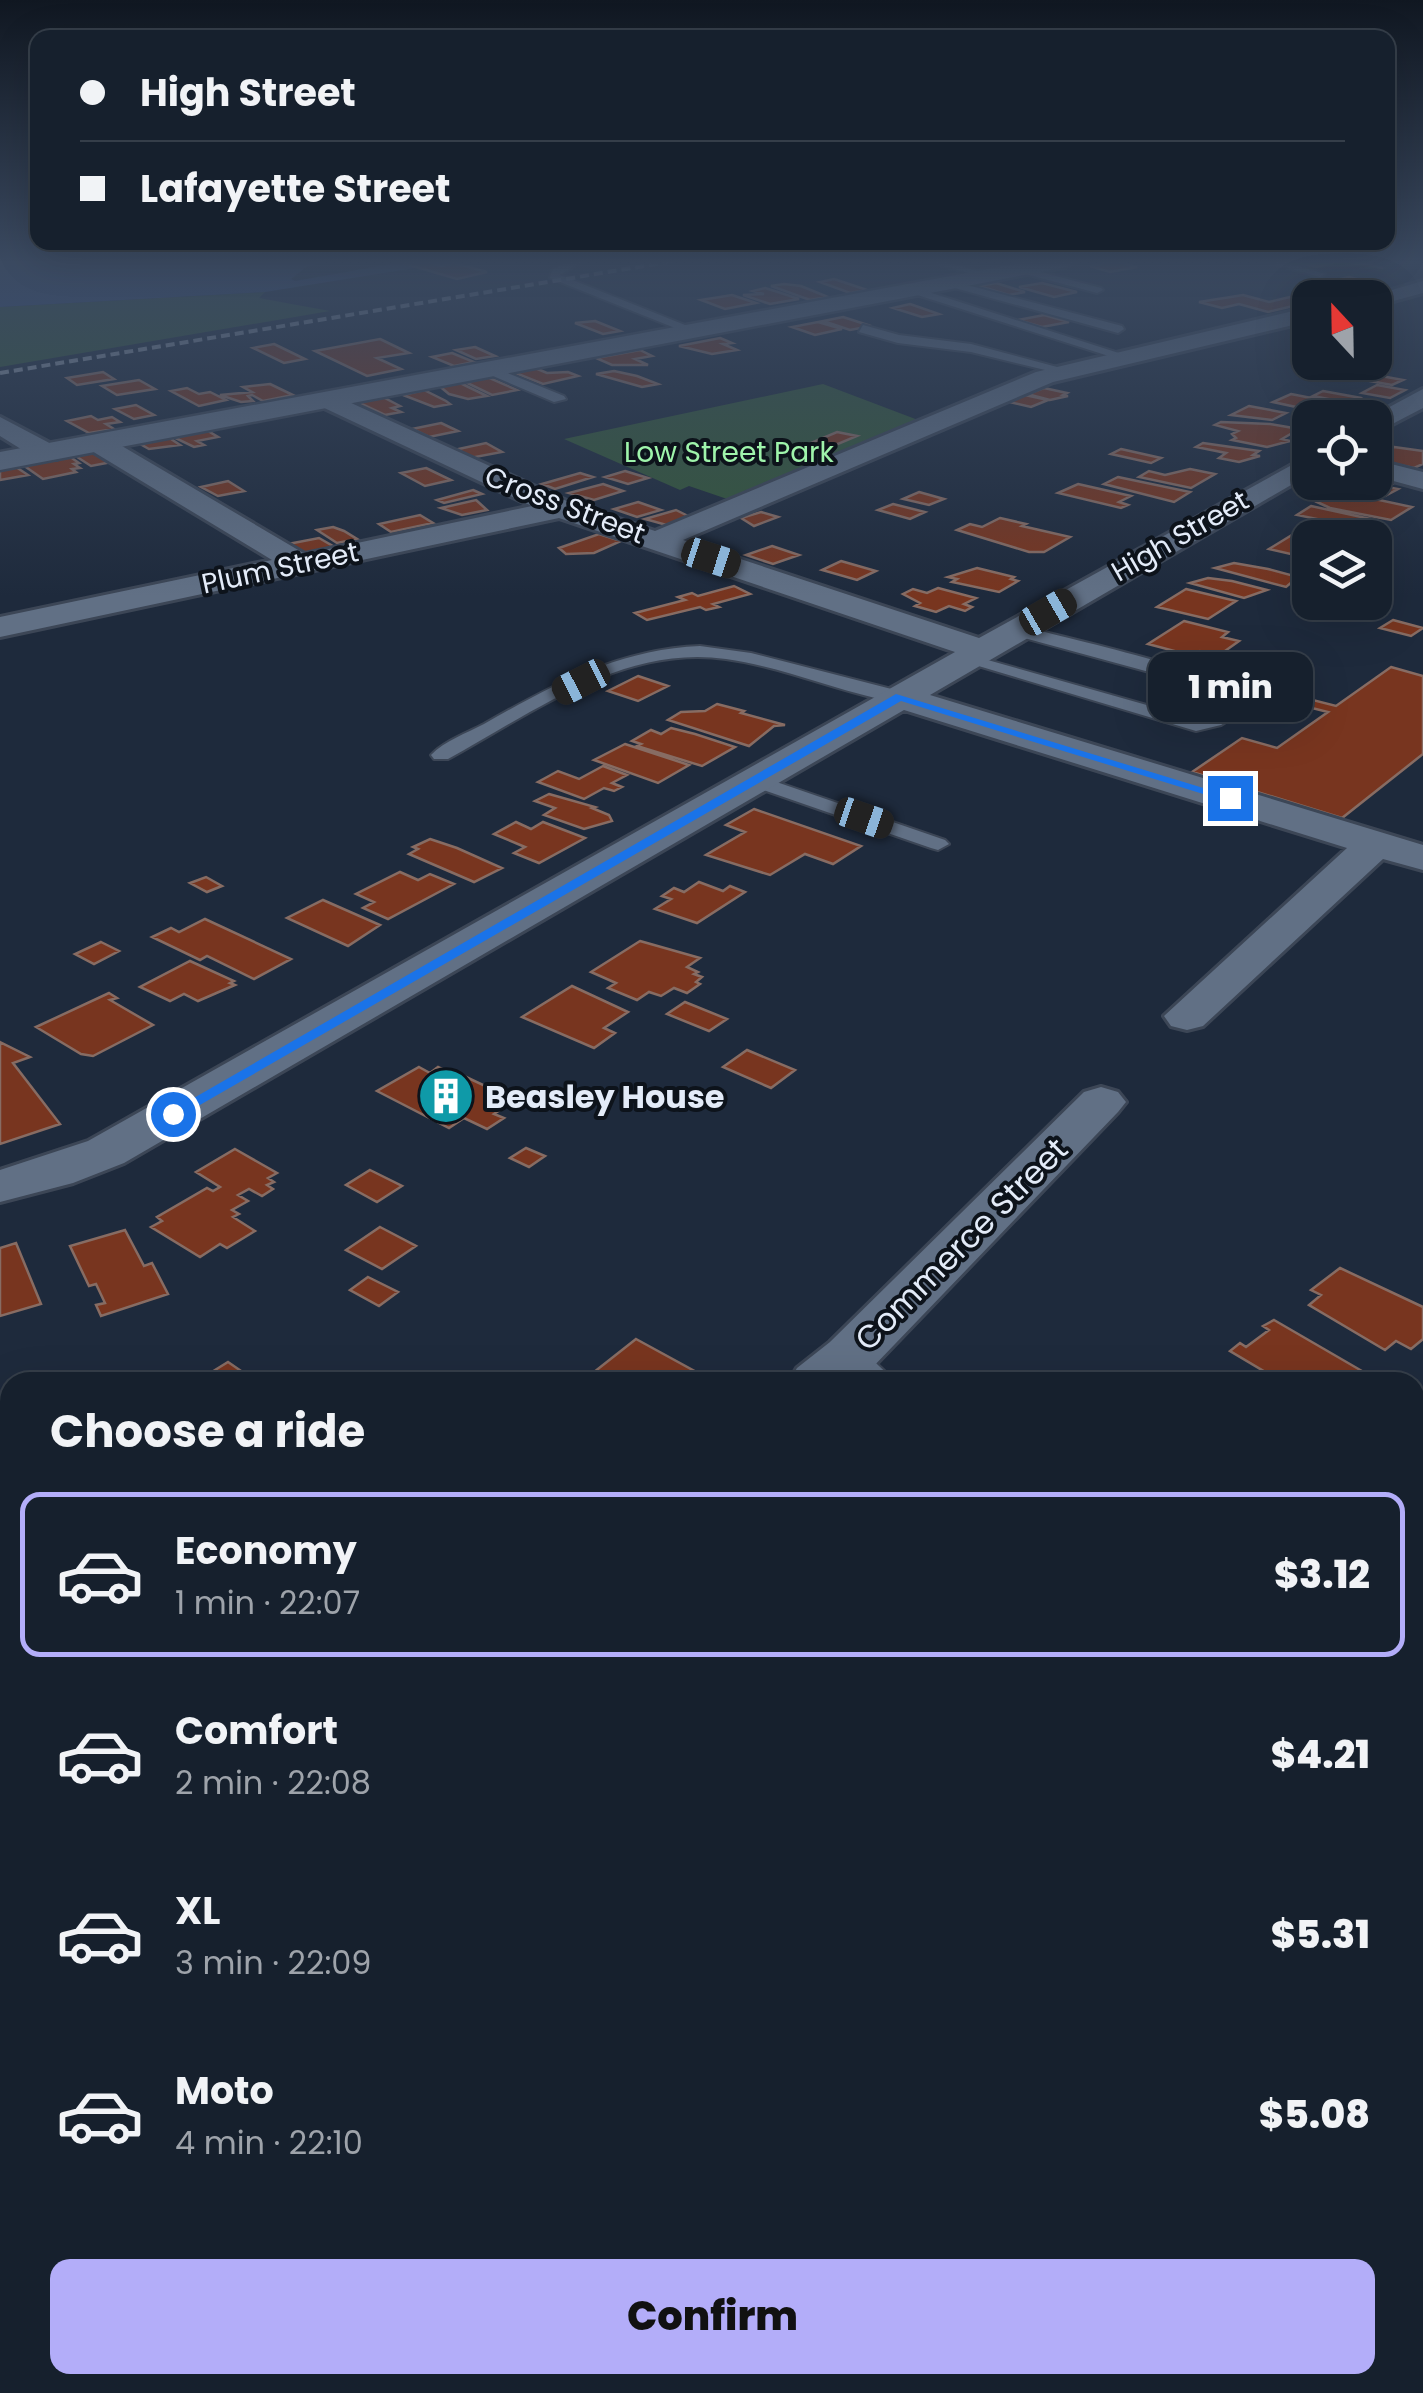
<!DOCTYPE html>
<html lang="en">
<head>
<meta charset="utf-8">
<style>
  body { margin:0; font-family:Poppins,sans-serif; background:#232d39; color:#f1f3f6; height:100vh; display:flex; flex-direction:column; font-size:38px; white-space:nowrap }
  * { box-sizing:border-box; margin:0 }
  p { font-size:32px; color:#9ea3aa }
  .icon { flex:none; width:55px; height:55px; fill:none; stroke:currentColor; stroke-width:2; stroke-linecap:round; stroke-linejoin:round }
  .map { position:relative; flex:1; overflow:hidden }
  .drawer { position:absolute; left:0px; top:1372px; width:1425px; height:1022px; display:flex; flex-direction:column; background:#16202d; border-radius:30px 30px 0 0; box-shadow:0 10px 40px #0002,0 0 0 2px #353e49 }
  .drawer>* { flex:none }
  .guide { position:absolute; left:30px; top:30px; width:1365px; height:220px; border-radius:20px; box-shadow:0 10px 40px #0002,0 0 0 2px #353e49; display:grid; align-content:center; height:220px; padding:0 50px; background:#16202d }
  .needle { width:65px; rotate:338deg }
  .controls { position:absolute; left:1292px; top:280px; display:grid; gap:20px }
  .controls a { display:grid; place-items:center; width:100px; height:100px; border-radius:20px; background:#16202d; box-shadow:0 10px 40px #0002,0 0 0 2px #353e49; font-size:50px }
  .end { position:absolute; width:45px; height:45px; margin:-22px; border:12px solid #1a73e8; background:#fff; box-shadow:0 0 0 5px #fff }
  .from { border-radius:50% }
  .bubble { position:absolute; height:70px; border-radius:20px; background:#16202d; box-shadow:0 10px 40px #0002,0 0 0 2px #353e49; font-size:32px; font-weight:800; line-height:70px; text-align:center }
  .car { position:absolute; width:30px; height:60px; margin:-30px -15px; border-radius:12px; box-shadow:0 0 8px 2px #0007; background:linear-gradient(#222 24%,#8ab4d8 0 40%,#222 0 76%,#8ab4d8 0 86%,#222 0) }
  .guide b { display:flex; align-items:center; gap:35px; height:95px; font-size:38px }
  .guide b+b { border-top:2px solid #353e49 }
  .guide i { width:25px; height:25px; background:#f1f3f6 }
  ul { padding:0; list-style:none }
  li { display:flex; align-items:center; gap:30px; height:165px; margin:0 20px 15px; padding:0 30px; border:5px solid transparent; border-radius:20px }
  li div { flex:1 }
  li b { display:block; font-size:38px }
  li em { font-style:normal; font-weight:800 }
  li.on { border-color:#b3adf9 }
  li>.icon { width:90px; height:90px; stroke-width:1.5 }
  h2 { padding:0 50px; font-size:45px; line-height:120px }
  .action { display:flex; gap:20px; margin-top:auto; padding:20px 50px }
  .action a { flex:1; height:115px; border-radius:20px; background:#b3adf9; color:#111; font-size:40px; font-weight:800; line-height:115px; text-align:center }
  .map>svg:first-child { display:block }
  .green { fill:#345739 }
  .water { fill:#37528b }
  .building { fill:#78351f; stroke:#876c63; stroke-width:2.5 }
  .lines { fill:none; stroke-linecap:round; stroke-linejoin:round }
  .lane-casing { stroke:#3c4656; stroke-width:4 }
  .street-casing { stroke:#3c4656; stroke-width:6 }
  .secondary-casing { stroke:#3c4656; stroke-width:5 }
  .lane { fill:#617085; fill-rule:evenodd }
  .street { fill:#617085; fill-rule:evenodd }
  .secondary { fill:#617085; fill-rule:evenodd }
  .rail { stroke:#8d97a6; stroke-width:4; stroke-dasharray:9 5; stroke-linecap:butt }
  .route { fill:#1a73e8 }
  .labels { text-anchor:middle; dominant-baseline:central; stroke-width:8; stroke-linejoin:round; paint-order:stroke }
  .far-park-label { font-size:28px; fill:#9ff4ab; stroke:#0d131b }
  .far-street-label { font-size:28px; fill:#e3ebf8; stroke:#0d131b }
  .poi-label { font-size:32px; font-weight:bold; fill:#e3ebf8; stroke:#0d131b; text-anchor:start }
  .street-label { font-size:32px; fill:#e3ebf8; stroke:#0d131b }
</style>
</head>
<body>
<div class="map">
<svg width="1423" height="2393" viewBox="0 0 1423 2393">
  <rect width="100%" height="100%" fill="#1e2a3c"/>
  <path class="green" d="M265 292 259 298 330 311 0 367V307Z
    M823 384 918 420 730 500 689 486 680 490 564 439Z"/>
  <path class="water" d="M0 261H327L306 267 291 279 295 281 408 261H459L265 292 0 307Z"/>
  <path class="building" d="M423 261 442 266 454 263 487 272 457 279 399 262Z
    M1116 261 1137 267 1110 272 1090 266Z
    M1293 261H1352L1383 268 1341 261 1316 267Z
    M1349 277 1383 286 1332 297 1299 288Z
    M834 279 867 290 850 293 820 282Z
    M996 283 1025 292 1009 295 979 286Z
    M1042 283 1077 292 1054 297 1019 287Z
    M784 284 801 286 828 297 810 300 771 286Z
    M765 288 778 292 799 299 770 304 743 295 764 294 753 291Z
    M732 295 756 303 725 309 701 300Z
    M1243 295 1269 302 1298 295 1310 298V302L1268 312 1239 304 1222 308 1199 302Z
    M910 304 939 314 922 317 893 308Z
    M1044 315 1069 322 1042 327 1018 320Z
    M843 317 871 326 850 330 823 321Z
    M595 321 620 331 603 334 575 323Z
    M818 322 842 329 815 335 792 327Z
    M720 338 732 343 723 344 737 350 712 354 679 346Z
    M380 339 409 353 377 358 401 369 367 376 315 351Z
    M274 344 305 359 284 363 253 348Z
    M475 347 495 356 476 359 456 350Z
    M640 350 652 356 635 359 648 365H612L596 358Z
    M452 353 474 362 454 366 432 357Z
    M535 368 547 373 568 372 578 376 543 384 513 372Z
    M614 371 637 376 658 384 642 387 596 374Z
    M103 372 114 379 77 385 67 378Z
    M1365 373 1403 380 1392 385 1353 378Z
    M485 376 517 390 492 395 461 380Z
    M139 380 155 389 117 395 102 386Z
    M456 381 487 396 468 399 449 394 437 384Z
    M270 384 293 395 263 401 252 395 248 396 253 401 241 402 220 395 252 392 243 387Z
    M1377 385 1405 390 1390 398 1362 393Z
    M187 388 199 394 210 392 226 400 199 406 171 391Z
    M1044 388 1067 393 1063 395 1068 396 1050 400 1027 394Z
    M424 390 446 401 450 404 434 407 403 395Z
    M1323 391 1361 398 1364 400 1349 403 1313 396Z
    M1291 394 1337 403 1330 406 1336 408 1324 413 1273 402Z
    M379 395 400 406 392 408 401 412 385 415 353 400Z
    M1025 395 1048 400 1031 407 1001 400Z
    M136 405 154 415 134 419 115 409Z
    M1249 406 1286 413 1272 420 1231 415Z
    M91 416 98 420 112 417 120 422 106 424 114 429 89 433 67 421Z
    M1221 422 1270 424 1299 429 1282 439 1290 441 1267 447 1232 440 1236 438 1232 434 1238 431 1215 425Z
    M441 423 458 431 429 437 412 429Z
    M203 428 218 437 197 441 204 445 194 447 169 435Z
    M837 432 857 436 826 449 806 445Z
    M165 435 180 445 149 449 135 441Z
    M486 443 502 452 470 458 454 450Z
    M1203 443 1259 451 1253 455 1260 456 1239 462 1219 458 1226 453 1196 447Z
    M102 447 122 460 91 466 71 453Z
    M1394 447 1423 451V464L1414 468 1375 460Z
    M1121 449 1161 458 1151 463 1111 454Z
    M66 454 79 463 74 464 80 468 72 469 76 472 43 479 20 463Z
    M16 467 28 475 0 480V470Z
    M426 468 451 480 425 486 401 473Z
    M1190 469 1215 474 1191 488 1139 477 1149 471 1165 475Z
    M625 471 648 478 628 484 605 477Z
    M580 473 593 477 555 489 542 484Z
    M1118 477 1190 492 1174 502 1104 484Z
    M1375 479 1394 483 1387 487 1398 489 1385 496 1342 488 1350 484 1345 482H1375Z
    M228 481 244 491 218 496 201 487Z
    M603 484 623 491 594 500 569 493Z
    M1078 484 1131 496 1119 502 1128 505 1121 508 1058 493Z
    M473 490 482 494 444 503 437 500Z
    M919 492 944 499 929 505 903 499Z
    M1334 492H1342L1412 507 1391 520 1330 508 1317 502Z
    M476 500 487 510 462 515 441 508Z
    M638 502 661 510 637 517 614 509Z
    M893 504 925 512 910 519 878 510Z
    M1311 506 1375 520 1371 522 1384 525 1377 530 1361 528 1297 515Z
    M676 510 692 518 670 526 645 519Z
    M761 512 778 517 754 526 741 518Z
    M420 515 433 523 391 532 379 524Z
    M1000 518 1026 524 1022 526 1070 537 1044 552H1029L957 530 970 524 982 527Z
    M333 527 344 531 357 539 337 543 317 530Z
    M1300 530 1333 538H1310V548L1295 555 1269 549Z
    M599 534 621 541 594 553 566 554 559 548Z
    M319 538 338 549 299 557 283 545Z
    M772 546 799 555 773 564 746 555Z
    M841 561 876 571 857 580 822 570Z
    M1234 563 1268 569 1298 577 1286 587 1215 568Z
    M977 568 1014 577 1011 579 1018 581 999 592 952 582 957 579 948 577Z
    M1208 578 1232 581 1267 590 1244 598 1190 583Z
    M734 586 750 594 713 604 719 607 706 610 700 607 647 620 635 613 685 600 678 597 692 593 698 596Z
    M938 588 976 598 964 604 972 607 965 611 949 606 936 612 915 606 920 603 903 594 913 589 927 593Z
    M1186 589 1236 601 1208 619 1157 607Z
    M1393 620 1423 628 1411 636 1380 628Z
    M1184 621 1228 632 1222 637 1239 641 1218 656 1200 651 1193 656 1148 644Z
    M1391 667 1423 676V754L1342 818 1192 772 1242 738 1277 748 1328 712 1300 705 1309 699 1336 706Z
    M638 676 668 686 638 701 608 691Z
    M717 704 744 711 741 713 785 725 774 726 749 746 668 720 681 712 705 711Z
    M671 728 695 734 735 747 702 766 637 746 641 744 632 741 651 730 661 734Z
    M625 744 689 765 658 783 594 760Z
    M603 766 627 775 612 783 622 787 614 791 604 788 584 799 538 782 558 771 579 779Z
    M549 794 595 807 592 808 609 815 612 821 584 829 544 815 555 808 535 801Z
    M754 809 861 846 833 864 805 854 770 875 706 855 745 832 726 825Z
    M516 822 531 829 543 822 585 838 539 863 514 853 525 847 494 834Z
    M430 839 457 848 502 868 474 882 409 854 418 849 413 847Z
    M400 872 418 880 430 874 454 884 388 919 363 908 374 902 356 894Z
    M206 877 222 886 207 892 190 883Z
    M699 882 723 891 730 886 745 892 697 923 655 909 671 899 662 896 674 888 684 892Z
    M323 900 380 925 348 946 287 918Z
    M205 919 291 959 254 979 207 956 200 960 152 937 171 928 179 932Z
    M640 941 700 958 687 967 698 972 694 974 702 977 696 982 700 984 687 993 674 988 661 996 649 992 637 1000 608 988 616 983 591 972Z
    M101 942 119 951 94 964 75 954Z
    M190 961 234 981 230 983 235 985 198 1001 184 994 170 1001 140 987Z
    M572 986 628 1012 604 1028 615 1033 594 1048 522 1017Z
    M109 993 117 998 110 1000 153 1025 93 1056 81 1054 36 1027Z
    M685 1002 727 1019 709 1031 667 1014Z
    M0 1042 30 1057 13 1063 60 1124 0 1144Z
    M747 1050 795 1070 771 1088 723 1067Z
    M419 1067 430 1073 438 1067 461 1078 464 1076 515 1100 494 1114 504 1118 487 1129 464 1118 449 1128 377 1091Z
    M526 1148 545 1156 529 1167 510 1158Z
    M235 1149 277 1173 268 1178 274 1182 267 1185 273 1189 262 1196 249 1189 238 1195 248 1201 232 1210 239 1214 233 1217 255 1231 227 1248 220 1244 200 1257 151 1227 162 1221 157 1217 207 1188 213 1191 220 1187 196 1172Z
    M370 1170 402 1186 377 1202 346 1185Z
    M380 1227 416 1246 382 1269 346 1250Z
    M125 1230 144 1266 152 1263 168 1294 101 1316 96 1305 105 1303 96 1284 89 1286 70 1246Z
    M16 1243 41 1304 0 1316V1248Z
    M1340 1268 1423 1307V1339L1411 1349 1396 1341 1385 1350 1309 1305 1321 1295 1311 1290Z
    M368 1277 398 1292 379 1306 350 1290Z
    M1274 1320 1374 1378 1368 1382H1282L1230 1351 1240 1343 1246 1347 1269 1330 1263 1326Z
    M636 1339 698 1373 686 1382H601L589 1376Z
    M228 1362 257 1382H218L207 1375Z
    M1415 1681 1423 1687V1755L1415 1762Z
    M0 1772 10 1795V1806L0 1810Z
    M1423 1983V2131L1422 2132 1415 2125V1991Z
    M600 2385H722L729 2393H592Z
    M752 2385H888L895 2393H758Z"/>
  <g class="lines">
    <g class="lane-casing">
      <path id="lane" d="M569 261H582L560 275 700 331 690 334 550 278 552 270Z
        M927 261H944L987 274 982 277Z
        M1264 261H1281L1325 274 1320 277Z
        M1022 267 1101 288 1103 290 1097 293 1018 272Z
        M948 280 1122 326 1124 329 1118 333 944 285Z
        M908 288H916L1128 356 1118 359 908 292Z
        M863 325 899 335 971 344 1072 371 1066 375 971 352 898 343 859 332Z
        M490 366 564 396 566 399 554 402 486 373 484 370Z
        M1016 625C1059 636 1237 676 1258 701L1221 725 1196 731 955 659 958 655H970L1196 719 1237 700 1197 685 1010 634 1007 630Z
        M700 646 751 653 907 693 909 697 900 703 875 698C825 686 776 666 726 659 624 644 532 713 448 759H434L431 755C444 741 467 733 484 724 552 685 620 649 700 646Z
        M753 774 945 840 949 844 938 850 931 848 746 784 743 780Z
        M850 1346 861 1349 896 1382H862L835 1356 839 1349Z
        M10 1995V2036L0 2040V1998Z
        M1225 2385H1278L1282 2393H1228Z"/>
    </g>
    <g class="street-casing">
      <path id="street" d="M1423 281V293L1375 306V298H1365Z
        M1310 307V321L1053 382 683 540 979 638 1310 455V474L930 695 1423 845V870L1383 859 1203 1026 1187 1030 1171 1026 1164 1016 1347 848 904 710 124 1163 73 1183 0 1202V1170L88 1141 955 652 559 518 0 637V617L272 560 87 448 83 442 87 436H105L305 554 532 506 318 405 314 400 318 395 327 392 571 503 655 531 1036 372Z
        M1423 389V408L1375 433V418H1369Z
        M0 417 57 447 60 453 57 459H37L0 436Z
        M1375 460 1423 472V489L1375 476Z
        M1101 1087 1118 1092 1126 1102 1118 1112 870 1370 855 1382H789L797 1368 830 1342 1084 1092Z
        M1423 1425V1472L1415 1475V1427Z
        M10 1847V1915L0 1918V1851Z
        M1415 1848 1423 1851V1921L1415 1918Z
        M351 2385H450L446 2393H347Z"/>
    </g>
    <g class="secondary-casing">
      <path id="secondary" d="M1032 261H1077L1066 267 0 470V452Z"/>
    </g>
    <use href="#lane" class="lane"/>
    <use href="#street" class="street"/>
    <use href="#secondary" class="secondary"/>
    <path class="rail" d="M0 373 674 261"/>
  </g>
  <linearGradient id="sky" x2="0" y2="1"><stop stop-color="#101721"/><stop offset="0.44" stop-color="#3b4a61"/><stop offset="1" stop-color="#3b4a61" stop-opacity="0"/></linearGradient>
  <rect width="1423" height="596" fill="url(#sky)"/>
  <path class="route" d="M896 694 1236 798 1226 801 901 701 179 1117 166 1114Z"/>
  <defs>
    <g id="building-disc" transform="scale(2.875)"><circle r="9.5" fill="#0f9aa8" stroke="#0d131b"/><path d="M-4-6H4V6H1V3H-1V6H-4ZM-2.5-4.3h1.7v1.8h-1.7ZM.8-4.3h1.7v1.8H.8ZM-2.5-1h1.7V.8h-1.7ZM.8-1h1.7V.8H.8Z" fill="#fff"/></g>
  </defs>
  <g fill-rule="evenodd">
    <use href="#building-disc" x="446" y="1096"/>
  </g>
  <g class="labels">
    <g class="far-park-label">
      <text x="729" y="452">Low Street Park</text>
    </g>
    <g class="far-street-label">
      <text transform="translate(565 505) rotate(21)">Cross Street</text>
      <text transform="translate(1180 536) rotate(-30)">High Street</text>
      <text transform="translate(280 568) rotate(-12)">Plum Street</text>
    </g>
    <g class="poi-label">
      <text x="485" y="1096">Beasley House</text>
    </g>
    <g class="street-label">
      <text transform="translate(961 1244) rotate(-45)">Commerce Street</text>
    </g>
  </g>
</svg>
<div class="controls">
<a><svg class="needle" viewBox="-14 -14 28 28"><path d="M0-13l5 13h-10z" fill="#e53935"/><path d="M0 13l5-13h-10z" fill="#9ea3aa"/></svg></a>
<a><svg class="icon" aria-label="locate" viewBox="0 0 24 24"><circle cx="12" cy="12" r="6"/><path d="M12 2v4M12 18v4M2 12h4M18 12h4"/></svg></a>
<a><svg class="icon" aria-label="layers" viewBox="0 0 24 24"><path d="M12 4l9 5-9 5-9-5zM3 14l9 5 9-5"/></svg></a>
</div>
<i class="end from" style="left:173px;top:1114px"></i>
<i class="end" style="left:1230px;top:798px"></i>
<div class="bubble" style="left:1148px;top:652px;width:165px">1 min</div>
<i class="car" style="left:711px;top:558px;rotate:108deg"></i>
<i class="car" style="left:1048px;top:612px;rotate:60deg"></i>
<i class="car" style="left:581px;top:682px;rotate:243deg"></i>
<i class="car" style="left:864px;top:818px;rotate:109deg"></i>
<div class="guide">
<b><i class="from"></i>High Street</b>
<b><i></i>Lafayette Street</b>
</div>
<section class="drawer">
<h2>Choose a ride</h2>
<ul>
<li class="on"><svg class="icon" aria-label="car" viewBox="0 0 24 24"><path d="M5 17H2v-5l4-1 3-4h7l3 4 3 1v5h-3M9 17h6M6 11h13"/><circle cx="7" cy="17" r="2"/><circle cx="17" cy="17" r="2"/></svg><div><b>Economy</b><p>1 min · 22:07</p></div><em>$3.12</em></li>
<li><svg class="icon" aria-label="car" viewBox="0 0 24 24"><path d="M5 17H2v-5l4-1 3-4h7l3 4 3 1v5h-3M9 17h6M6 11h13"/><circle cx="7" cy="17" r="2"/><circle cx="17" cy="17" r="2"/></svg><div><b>Comfort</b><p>2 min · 22:08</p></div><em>$4.21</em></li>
<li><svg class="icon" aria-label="car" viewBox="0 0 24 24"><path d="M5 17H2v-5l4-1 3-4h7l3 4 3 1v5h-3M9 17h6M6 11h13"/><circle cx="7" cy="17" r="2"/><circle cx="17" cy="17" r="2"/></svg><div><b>XL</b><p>3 min · 22:09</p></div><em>$5.31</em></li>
<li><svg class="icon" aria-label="car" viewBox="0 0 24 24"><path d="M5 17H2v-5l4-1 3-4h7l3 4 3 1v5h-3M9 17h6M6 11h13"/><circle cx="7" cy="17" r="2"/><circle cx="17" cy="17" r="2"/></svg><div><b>Moto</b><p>4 min · 22:10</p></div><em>$5.08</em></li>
</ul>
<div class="action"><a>Confirm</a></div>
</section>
</div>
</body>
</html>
